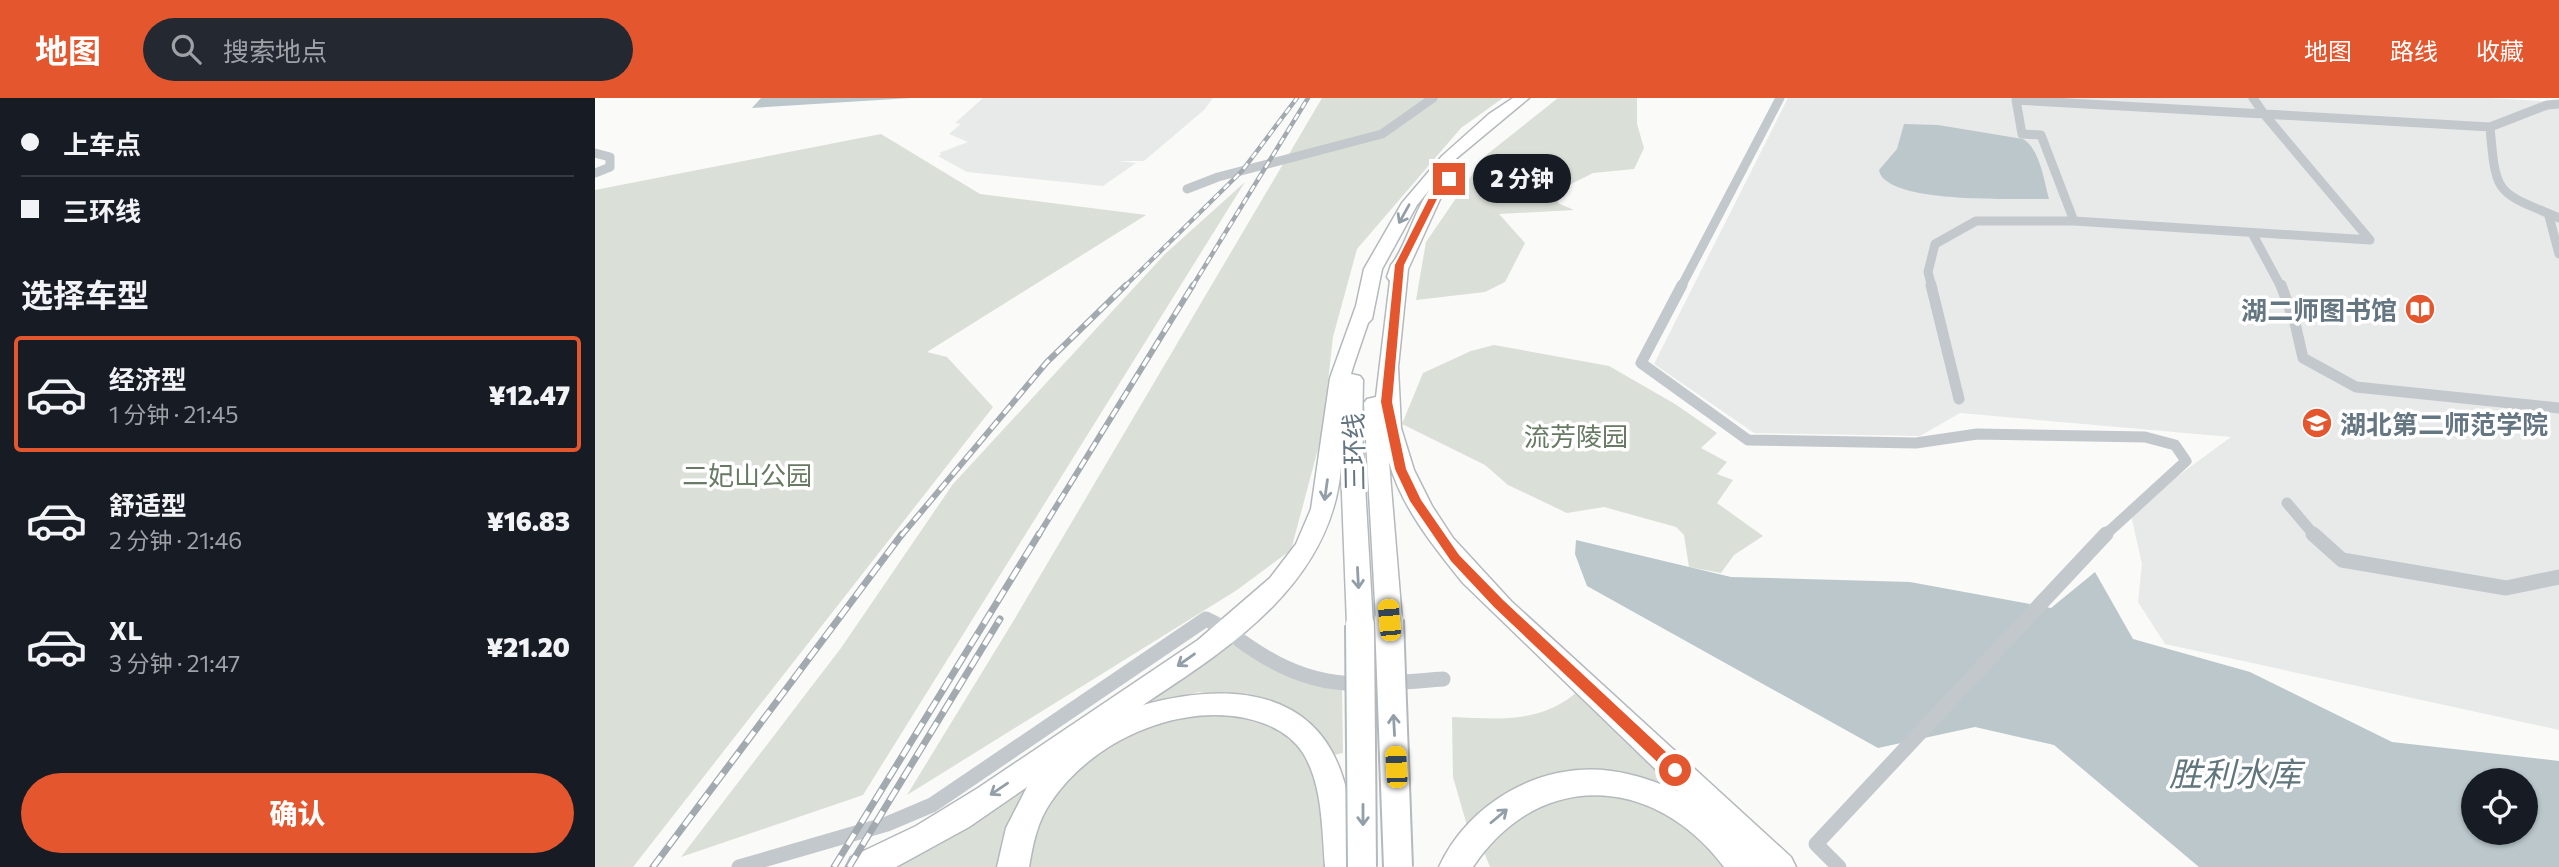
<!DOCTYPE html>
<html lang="zh">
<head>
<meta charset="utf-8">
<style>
  body { margin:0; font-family:Commissioner,"Noto Sans SC",sans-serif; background:#242831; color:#f1f3f6; height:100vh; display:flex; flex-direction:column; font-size:26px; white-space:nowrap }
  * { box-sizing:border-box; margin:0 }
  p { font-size:23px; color:#9ea1a6 }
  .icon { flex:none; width:38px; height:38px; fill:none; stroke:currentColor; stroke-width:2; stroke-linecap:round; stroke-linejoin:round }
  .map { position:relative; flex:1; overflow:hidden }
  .details { display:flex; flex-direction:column; background:#171b24; width:595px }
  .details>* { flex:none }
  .banner { display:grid; align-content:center; height:154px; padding:0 21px; background:#171b24 }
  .tools { position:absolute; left:1866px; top:670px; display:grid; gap:14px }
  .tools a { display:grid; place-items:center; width:77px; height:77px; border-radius:50%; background:#171b24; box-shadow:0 2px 5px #0004; font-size:35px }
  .end { position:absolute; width:32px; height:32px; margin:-16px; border:9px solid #e4572e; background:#fff; box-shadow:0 0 0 4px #fff }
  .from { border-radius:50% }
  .bubble { position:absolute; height:49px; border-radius:24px; background:#171b24; box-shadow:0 2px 5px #0004; font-size:23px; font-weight:800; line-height:49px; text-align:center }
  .car { position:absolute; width:21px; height:42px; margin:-21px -10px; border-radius:9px; box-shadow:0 0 5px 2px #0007; background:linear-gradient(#f5c518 24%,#345 0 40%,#f5c518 0 76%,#345 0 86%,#f5c518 0) }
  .banner b { display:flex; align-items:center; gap:24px; height:66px; font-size:26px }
  .banner b+b { border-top:2px solid #363941 }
  .banner i { width:18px; height:18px; background:#f1f3f6 }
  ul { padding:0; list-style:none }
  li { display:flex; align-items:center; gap:21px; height:116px; margin:0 14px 10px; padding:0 7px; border:4px solid transparent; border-radius:7px }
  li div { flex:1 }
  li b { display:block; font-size:26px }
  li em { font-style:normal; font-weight:800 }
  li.active { border-color:#e4572e }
  li>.icon { width:63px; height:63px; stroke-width:1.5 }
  h2 { padding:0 21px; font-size:32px; line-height:84px }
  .cta { display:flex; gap:14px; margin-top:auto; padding:14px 21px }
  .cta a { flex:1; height:80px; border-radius:42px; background:#e4572e; color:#fff; font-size:28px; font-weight:800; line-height:80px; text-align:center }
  header { display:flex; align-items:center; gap:42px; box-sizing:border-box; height:98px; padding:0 35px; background:#e4572e; color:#fff }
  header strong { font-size:33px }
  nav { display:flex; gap:38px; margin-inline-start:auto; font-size:24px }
  .search { width:490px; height:63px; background:#242831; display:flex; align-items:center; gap:18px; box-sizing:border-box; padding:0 24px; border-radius:38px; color:#9ea1a6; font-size:26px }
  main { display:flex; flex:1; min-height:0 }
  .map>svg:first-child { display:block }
  .built { fill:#e8e9e9 }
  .green { fill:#dadfd7 }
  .water { fill:#bbc7cb; fill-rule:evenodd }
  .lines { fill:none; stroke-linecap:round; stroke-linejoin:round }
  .highway-casing { stroke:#b4b9bd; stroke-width:3 }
  .street-far2 { stroke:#c3c8cc; stroke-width:9 }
  .street-far1 { stroke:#c3c8cc; stroke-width:11 }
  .street { stroke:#c3c8cc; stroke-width:15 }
  .highway { fill:#fff; fill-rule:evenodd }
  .rail-far2-casing { stroke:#a2aab0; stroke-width:4.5 }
  .rail-far1-casing { stroke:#a2aab0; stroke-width:6 }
  .rail-casing { stroke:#a2aab0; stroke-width:7 }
  .rail-far2 { stroke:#fff; stroke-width:2.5; stroke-dasharray:7; stroke-linecap:butt }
  .rail-far1 { stroke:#fff; stroke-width:3.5; stroke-dasharray:10; stroke-linecap:butt }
  .rail { stroke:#fff; stroke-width:4.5; stroke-dasharray:13; stroke-linecap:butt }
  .highway-bridge-casing { stroke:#b4b9bd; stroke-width:32; stroke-linecap:butt }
  .highway-bridge { stroke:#fff; stroke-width:28 }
  .oneway { stroke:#939fa8 }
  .route { fill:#e4572e }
  .labels { text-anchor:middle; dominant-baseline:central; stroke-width:7; stroke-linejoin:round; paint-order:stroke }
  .poi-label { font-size:26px; font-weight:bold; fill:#657683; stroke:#fff; text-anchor:end }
  .park-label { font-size:26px; fill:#687a64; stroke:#fff }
  .street-label { font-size:26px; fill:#657683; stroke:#fff }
  .near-water-label { font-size:33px; font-style:italic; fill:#60757c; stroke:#fff }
</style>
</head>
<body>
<header>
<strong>地图</strong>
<div class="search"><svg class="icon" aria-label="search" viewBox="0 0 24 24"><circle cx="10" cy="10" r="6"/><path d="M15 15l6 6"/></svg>搜索地点</div>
<nav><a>地图</a><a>路线</a><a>收藏</a></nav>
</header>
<main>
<section class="details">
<div class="banner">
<b><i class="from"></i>上车点</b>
<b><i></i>三环线</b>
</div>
<h2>选择车型</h2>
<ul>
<li class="active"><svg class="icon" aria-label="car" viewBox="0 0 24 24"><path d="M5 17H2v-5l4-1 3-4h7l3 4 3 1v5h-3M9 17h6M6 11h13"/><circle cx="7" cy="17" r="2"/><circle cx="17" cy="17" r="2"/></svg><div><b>经济型</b><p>1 分钟 · 21:45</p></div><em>¥12.47</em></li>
<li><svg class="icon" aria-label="car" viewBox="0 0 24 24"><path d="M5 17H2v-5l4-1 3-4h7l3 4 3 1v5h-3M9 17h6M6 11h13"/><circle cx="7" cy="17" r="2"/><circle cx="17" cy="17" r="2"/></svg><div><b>舒适型</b><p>2 分钟 · 21:46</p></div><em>¥16.83</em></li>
<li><svg class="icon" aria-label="car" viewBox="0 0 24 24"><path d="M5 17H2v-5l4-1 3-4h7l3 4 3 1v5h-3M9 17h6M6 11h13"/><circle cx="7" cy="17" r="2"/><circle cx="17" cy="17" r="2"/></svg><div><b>XL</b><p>3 分钟 · 21:47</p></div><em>¥21.20</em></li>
</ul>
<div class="cta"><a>确认</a></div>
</section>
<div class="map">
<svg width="1964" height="769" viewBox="0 0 1964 769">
  <rect width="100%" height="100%" fill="#fafaf8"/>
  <path class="built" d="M388 0H618L609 12 549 63H524L541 65 508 88 372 74 343 58 347 56 344 55 373 44 354 36 366 26 360 25Z
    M1193 0H1892L1964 4V632L1570 546 1543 504 1547 466 1535 413 1636 339 1365 315 1325 338 1159 335 1059 266Z"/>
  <path class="green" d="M727 0H908L866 30 762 151 738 239 727 336 696 452 642 492 312 697 419 522Z
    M963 0H1042V26L1049 50 1039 71 998 75 966 91 963 105 979 112 904 116 930 145 910 184 890 194 821 202 831 144 890 58Z
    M286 36 385 96 551 117 332 254 352 259 398 309 38 769H0V92Z
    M650 84 268 697 86 759 246 550 358 386 570 156Z
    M899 247 1014 268 1080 306 1122 335 1106 350 1132 364 1122 376 1138 382 1122 405 1168 438 1139 457 1126 475 1094 469 1089 437 1081 429 1009 409 972 415 913 387 890 367 807 326 828 275 876 253Z
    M632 543C668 565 704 589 747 592L748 655 734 658 667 601 604 594 576 601 502 636 403 769H287Z
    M986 590 1177 769 1023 677 873 731 858 679 857 619C904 621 950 626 986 590Z
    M623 617C725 628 723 683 732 769H430C449 672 528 623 623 617Z
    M990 696 1042 701 1092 726 1132 769H895L887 749C923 719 942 703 990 696Z"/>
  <path class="water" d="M166 0H316L157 10Z
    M1309 26 1343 27 1428 41C1445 51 1449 83 1454 101 1424 100 1290 107 1284 72L1302 51Z
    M981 442 1136 479 1315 484 1456 510 1500 474 1538 541 1655 574 1797 644 1964 663V769H1604L1459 647 1380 629 1283 650 992 488 980 456ZM1878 682H1930V735H1878Z"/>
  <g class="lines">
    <g class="highway-casing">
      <path id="highway" d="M918 0H934L857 64 822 107 787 171 777 221 773 225 758 269 756 276 765 278 768 282 767 334 778 527 774 534 765 537 756 534 752 527 746 370C736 485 636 549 548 607 624 586 715 586 746 674 757 704 759 737 762 769H730C727 733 728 687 708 655 695 635 673 625 650 620 580 606 496 644 456 704 442 724 438 746 434 769H402L411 730 432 689 374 729 301 769H251L256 759 321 728 383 690 603 542 675 480 701 446 716 411 735 280 761 208 769 171 807 105 847 58 894 16Z
        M852 78 860 83 846 99 813 171 803 269 806 330 819 372 837 408 858 440 916 503 1196 759 1201 769H1129C1060 677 944 670 878 769H844C873 705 946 663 1016 673 1040 676 1061 684 1083 693L868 485C839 449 807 410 794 364L807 522 803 529 794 532 785 529 781 522 769 305 772 301 781 299 795 183 792 179 796 167C814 147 825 85 852 78Z"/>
    </g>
    <path class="street-far2" d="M1658 0 1669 16
      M1421 2 1669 16 1775 142 1479 123 1446 37 1427 36Z
      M1964 6 1952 7 1895 29C1901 99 1901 93 1964 120
      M1669 16 1895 29
      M0 55 15 59V69L0 75
      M592 91 623 79 787 36 838 0
      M1954 118 1964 156
      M1657 135 1686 189
      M1086 189 1185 0
      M1337 189 1333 174 1340 146 1381 123H1479"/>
    <path class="street-far1" d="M1087 187 1046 265 1153 342 1321 345 1382 336 1550 339 1580 347 1591 363 1509 438
      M1336 187 1364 301
      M1686 187 1700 225 1708 260 1761 289 1964 310
      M1692 405 1720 438"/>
    <path class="street" d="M1718 436 1747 462 1911 490 1964 479
      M639 538C717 596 756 588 848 581
      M144 769 292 726 337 707 611 521 625 528
      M1244 769 1221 746 1511 436"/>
    <use href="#highway" class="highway"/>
    <g class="rail-far2-casing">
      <path id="rail-far2" d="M529 189 647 73 702 0
        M597 189 713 0"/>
    </g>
    <g class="rail-far1-casing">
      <path id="rail-far1" d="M306 438 452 264 531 187
        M443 438 598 187"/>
    </g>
    <g class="rail-casing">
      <path id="rail" d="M58 769 307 436
        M239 769 444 436
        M254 769 405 521"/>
    </g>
    <use href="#rail-far2" class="rail-far2"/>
    <use href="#rail-far1" class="rail-far1"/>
    <use href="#rail" class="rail"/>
    <g class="highway-bridge-casing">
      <path id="highway-bridge" d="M794 522 803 769
        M765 527 767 769"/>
    </g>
    <use href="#highway-bridge" class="highway-bridge"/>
  </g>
  <defs><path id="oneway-shaft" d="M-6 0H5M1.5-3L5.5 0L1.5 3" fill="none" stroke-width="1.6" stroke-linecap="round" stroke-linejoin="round" transform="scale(1.75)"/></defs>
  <g class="oneway">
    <use href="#oneway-shaft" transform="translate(809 116) rotate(119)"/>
    <use href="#oneway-shaft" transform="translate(731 392) rotate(98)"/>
    <use href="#oneway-shaft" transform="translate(763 480) rotate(87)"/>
    <use href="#oneway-shaft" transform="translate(591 562) rotate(145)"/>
    <use href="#oneway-shaft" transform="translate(799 627) rotate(-93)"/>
    <use href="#oneway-shaft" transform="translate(404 691) rotate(146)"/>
    <use href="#oneway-shaft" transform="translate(768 717) rotate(90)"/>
    <use href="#oneway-shaft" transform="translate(904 718) rotate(-40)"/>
  </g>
  <path class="route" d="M851 80 858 81 843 99 809 167 797 304 811 371 826 402 864 457 908 502 1085 667V676H1075L899 509 856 463 815 403 800 371 786 304 800 167 835 98Z"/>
  <defs>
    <g id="library-disc" transform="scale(1.575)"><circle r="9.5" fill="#e4572e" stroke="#fff"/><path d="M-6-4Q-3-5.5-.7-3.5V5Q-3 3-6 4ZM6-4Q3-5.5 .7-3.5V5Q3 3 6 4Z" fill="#fff"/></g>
    <g id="university-disc" transform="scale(1.575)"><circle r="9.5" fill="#e4572e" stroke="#fff"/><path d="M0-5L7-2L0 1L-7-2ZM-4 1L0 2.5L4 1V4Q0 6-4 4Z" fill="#fff"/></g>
  </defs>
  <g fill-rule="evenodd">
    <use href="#library-disc" x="1825" y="211"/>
    <use href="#university-disc" x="1722" y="325"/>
  </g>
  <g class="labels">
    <g class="poi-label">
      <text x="1802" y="211">湖二师图书馆</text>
      <text x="1745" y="325" text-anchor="start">湖北第二师范学院</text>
    </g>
    <g class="park-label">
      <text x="981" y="337">流芳陵园</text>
      <text x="152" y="376">二妃山公园</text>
    </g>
    <g class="street-label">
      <text transform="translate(758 354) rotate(-91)">三环线</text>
    </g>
    <g class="near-water-label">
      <text x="1640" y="674">胜利水库</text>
    </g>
  </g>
</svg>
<div class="tools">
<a><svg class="icon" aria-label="locate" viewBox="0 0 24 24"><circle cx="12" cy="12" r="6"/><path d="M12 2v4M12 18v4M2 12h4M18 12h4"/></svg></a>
</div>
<i class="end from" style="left:1080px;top:672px"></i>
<i class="end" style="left:854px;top:81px"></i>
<div class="bubble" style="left:878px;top:56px;width:98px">2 分钟</div>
<i class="car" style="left:794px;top:522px;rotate:355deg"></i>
<i class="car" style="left:801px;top:669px;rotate:357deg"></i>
</div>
</main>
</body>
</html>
